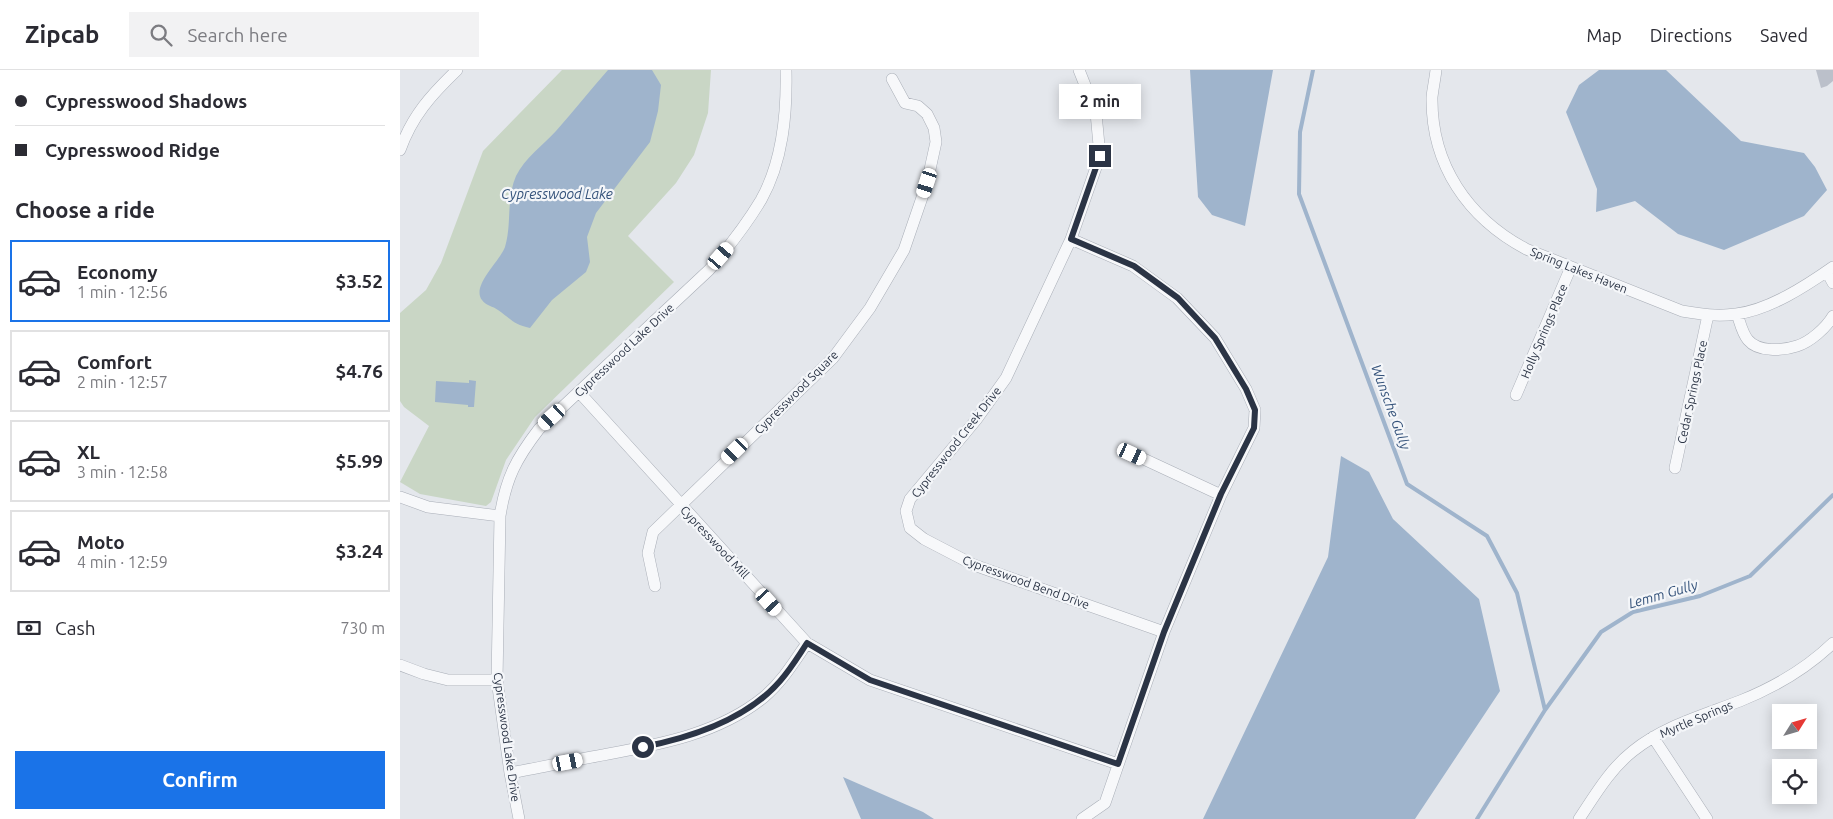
<!DOCTYPE html>
<html lang="en">
<head>
<meta charset="utf-8">
<style>
  body { margin:0; font-family:Ubuntu,sans-serif; background:#f2f2f3; color:#2b2b33; height:100vh; display:flex; flex-direction:column; font-size:19px; white-space:nowrap }
  * { box-sizing:border-box; margin:0 }
  p { font-size:16px; color:#7c7c81 }
  .icon { flex:none; width:28px; height:28px; fill:none; stroke:currentColor; stroke-width:2; stroke-linecap:round; stroke-linejoin:round }
  .map { position:relative; flex:1; overflow:hidden }
  .side { display:flex; flex-direction:column; background:#fff; width:400px }
  .side>* { flex:none }
  .hud { display:grid; align-content:center; height:110px; padding:0 15px; background:#fff }
  .needle { width:32px; rotate:53deg }
  .buttons { position:absolute; left:1372px; top:634px; display:grid; gap:10px }
  .buttons a { display:grid; place-items:center; width:45px; height:45px; border-radius:0px; background:#fff; box-shadow:0 2px 12px #0003; font-size:25px }
  .end { position:absolute; width:22px; height:22px; margin:-11px; border:6px solid #2b3445; background:#fff; box-shadow:0 0 0 2px #fff }
  .from { border-radius:50% }
  .bubble { position:absolute; height:35px; border-radius:0px; background:#fff; box-shadow:0 2px 12px #0003; font-size:16px; font-weight:700; line-height:35px; text-align:center }
  .car { position:absolute; width:15px; height:30px; margin:-15px -8px; border-radius:6px; box-shadow:0 0 4px 1px #0007; background:linear-gradient(#fff 24%,#345 0 40%,#fff 0 76%,#345 0 86%,#fff 0) }
  .hud b { display:flex; align-items:center; gap:18px; height:48px; font-size:19px }
  .hud b+b { border-top:1px solid #e1e1e2 }
  .hud i { width:12px; height:12px; background:#2b2b33 }
  ul { padding:0; list-style:none }
  li { display:flex; align-items:center; gap:15px; height:82px; margin:0 10px 8px; padding:0 5px; border:2px solid #e1e1e2; border-radius:0px }
  li div { flex:1 }
  li b { display:block; font-size:19px }
  li em { font-style:normal; font-weight:700 }
  li.on { border-color:#1a73e8 }
  li>.icon { width:45px; height:45px; stroke-width:1.5 }
  h2 { padding:0 15px; font-size:22px; line-height:60px }
  .pay { display:flex; align-items:center; gap:12px; height:55px; padding:0 15px; font-size:19px }
  .pay p { margin-inline-start:auto }
  .button { display:flex; gap:10px; margin-top:auto; padding:10px 15px }
  .button a { flex:1; height:58px; border-radius:0px; background:#1a73e8; color:#fff; font-size:20px; font-weight:700; line-height:58px; text-align:center }
  header { display:flex; align-items:center; gap:30px; box-sizing:border-box; height:70px; padding:0 25px; background:#fff; border-bottom:1px solid #e1e1e2 }
  header strong { font-size:24px }
  nav { display:flex; gap:28px; margin-inline-start:auto; font-size:18px }
  .search { width:350px; height:45px; background:#f2f2f3; display:flex; align-items:center; gap:12px; box-sizing:border-box; padding:0 18px; border-radius:0px; color:#7c7c81; font-size:19px }
  main { display:flex; flex:1; min-height:0 }
  .map>svg:first-child { display:block }
  .green { fill:#c9d6c5 }
  .water { fill:#9fb4cc }
  .lines { fill:none; stroke-linecap:round; stroke-linejoin:round }
  .stream { stroke:#9fb4cc; stroke-width:4 }
  .building { fill:#bbc0ca }
  .street-casing { stroke:#a9aeb7; stroke-width:12 }
  .street { stroke:#f7f8fa; stroke-width:11 }
  .route { stroke:#2b3445; stroke-width:6 }
  .labels { text-anchor:middle; dominant-baseline:central; stroke-width:4.5; stroke-linejoin:round; paint-order:stroke }
  .street-label { font-size:12px; fill:#2b3445; stroke:#f4f6f9 }
  .water-label { font-size:14px; font-style:italic; fill:#34527a; stroke:#f4f6f9 }
</style>
</head>
<body>
<header>
<strong>Zipcab</strong>
<div class="search"><svg class="icon" aria-label="search" viewBox="0 0 24 24"><circle cx="10" cy="10" r="6"/><path d="M15 15l6 6"/></svg>Search here</div>
<nav><a>Map</a><a>Directions</a><a>Saved</a></nav>
</header>
<main>
<section class="side">
<div class="hud">
<b><i class="from"></i>Cypresswood Shadows</b>
<b><i></i>Cypresswood Ridge</b>
</div>
<h2>Choose a ride</h2>
<ul>
<li class="on"><svg class="icon" aria-label="car" viewBox="0 0 24 24"><path d="M5 17H2v-5l4-1 3-4h7l3 4 3 1v5h-3M9 17h6M6 11h13"/><circle cx="7" cy="17" r="2"/><circle cx="17" cy="17" r="2"/></svg><div><b>Economy</b><p>1 min · 12:56</p></div><em>$3.52</em></li>
<li><svg class="icon" aria-label="car" viewBox="0 0 24 24"><path d="M5 17H2v-5l4-1 3-4h7l3 4 3 1v5h-3M9 17h6M6 11h13"/><circle cx="7" cy="17" r="2"/><circle cx="17" cy="17" r="2"/></svg><div><b>Comfort</b><p>2 min · 12:57</p></div><em>$4.76</em></li>
<li><svg class="icon" aria-label="car" viewBox="0 0 24 24"><path d="M5 17H2v-5l4-1 3-4h7l3 4 3 1v5h-3M9 17h6M6 11h13"/><circle cx="7" cy="17" r="2"/><circle cx="17" cy="17" r="2"/></svg><div><b>XL</b><p>3 min · 12:58</p></div><em>$5.99</em></li>
<li><svg class="icon" aria-label="car" viewBox="0 0 24 24"><path d="M5 17H2v-5l4-1 3-4h7l3 4 3 1v5h-3M9 17h6M6 11h13"/><circle cx="7" cy="17" r="2"/><circle cx="17" cy="17" r="2"/></svg><div><b>Moto</b><p>4 min · 12:59</p></div><em>$3.24</em></li>
</ul>
<div class="pay"><svg class="icon" aria-label="cash" viewBox="0 0 24 24"><path d="M3 7h18v10H3z"/><circle cx="12" cy="12" r="2"/></svg>Cash<p>730 m</p></div>
<div class="button"><a>Confirm</a></div>
</section>
<div class="map">
<svg width="1433" height="749" viewBox="0 0 1433 749">
  <rect width="100%" height="100%" fill="#e4e7ec"/>
  <path class="green" d="M162 0H311L308 43 294 85 276 113 228 166 274 212 135 347 106 390 91 432 86 436 20 424 0 412 29 356 4 337 0 331V243L26 220 41 193 83 81Z"/>
  <path class="water" d="M208 0H252L261 15 258 41 250 72 196 143 187 167 190 192 186 202 152 230 130 258C114 255 111 249 98 240 93 236 86 236 82 230 71 216 100 191 105 177 112 154 106 129 116 106 125 88 143 75 156 61 174 41 190 20 208 0Z
    M790 0H873L845 156 812 145 798 127Z
    M1199 0H1266L1341 71 1404 83 1415 97 1427 120 1404 146 1324 180 1278 164 1235 131 1196 142 1197 119 1166 42 1179 15Z
    M69 310 76 311 74 337H68V335L35 332 36 311 69 313Z
    M941 386 969 402 993 449 1079 529 1100 621 1015 749H803L928 487Z
    M443 707 523 742 534 749H461Z"/>
  <g class="lines">
    <path class="stream" d="M913 0 900 62 899 124 1007 414 1087 466 1117 523 1145 640
      M1077 749 1145 640 1201 562 1233 542 1300 526 1350 506 1433 425"/>
  </g>
  <path class="building" d="M1416 0H1433V11L1427 16 1421 18Z"/>
  <g class="lines">
    <g class="street-casing">
      <path id="street" d="M679 0 696 43 700 86 671 169 606 308 576 350 510 429 506 441 510 458 524 469 574 495 764 562
        M1036 0C1035 9 1033 18 1032 27 1031 95 1068 148 1126 179L1282 241C1300 244 1317 247 1336 244 1369 240 1406 216 1433 197
        M0 80C12 46 31 25 57 0
        M671 169 733 196 777 228 815 268 846 319 855 340 854 358 821 425 764 562 705 733 682 749
        M1427 202 1433 213
        M1337 244C1340 252 1342 263 1348 270 1358 282 1382 281 1397 276 1410 272 1426 258 1433 246
        M179 322 407 573 470 610 718 694
        M1116 325 1171 197
        M733 384 821 425
        M1275 398 1308 245
        M0 427 28 437 100 446
        M255 516 248 483 253 462 433 288 470 238 504 180 527 113 536 72 534 58 527 44 518 36 505 33 492 9
        M0 595 24 604 48 610H97
        M1253 667 1307 749
        M110 703C142 697 175 690 208 684 262 674 320 663 364 627 382 612 394 592 407 573
        M119 749 110 703 97 610 100 446C106 408 116 389 139 359L309 200C328 178 346 155 361 130 383 91 387 44 386 0
        M1179 749C1195 725 1210 699 1233 681 1264 656 1304 645 1340 631 1375 617 1406 599 1433 573"/>
    </g>
    <use href="#street" class="street"/>
  </g>
  <g class="lines">
    <path class="route" d="M243 677C294 667 352 648 385 605 393 595 400 584 407 573L470 610 718 694 764 562 821 424 854 358 855 340 846 319 815 268 778 228 734 196 671 169 700 86"/>
  </g>
  <g class="labels">
    <g class="street-label">
      <text transform="translate(1179 200) rotate(22)">Spring Lakes Haven</text>
      <text transform="translate(1144 261) rotate(-67)">Holly Springs Place</text>
      <text transform="translate(224 280) rotate(-43)">Cypresswood Lake Drive</text>
      <text transform="translate(396 322) rotate(-45)">Cypresswood Square</text>
      <text transform="translate(1292 322) rotate(-78)">Cedar Springs Place</text>
      <text transform="translate(556 372) rotate(-52)">Cypresswood Creek Drive</text>
      <text transform="translate(315 472) rotate(47)">Cypresswood Mill</text>
      <text transform="translate(626 512) rotate(20)">Cypresswood Bend Drive</text>
      <text transform="translate(1296 649) rotate(-23)">Myrtle Springs</text>
      <text transform="translate(107 667) rotate(82)">Cypresswood Lake Drive</text>
    </g>
    <g class="water-label">
      <text x="157" y="124">Cypresswood Lake</text>
      <text transform="translate(991 337) rotate(70)">Wunsche Gully</text>
      <text transform="translate(1263 524) rotate(-16)">Lemm Gully</text>
    </g>
  </g>
</svg>
<div class="buttons">
<a><svg class="needle" viewBox="-14 -14 28 28"><path d="M0-13l5 13h-10z" fill="#e53935"/><path d="M0 13l5-13h-10z" fill="#7c7c81"/></svg></a>
<a><svg class="icon" aria-label="locate" viewBox="0 0 24 24"><circle cx="12" cy="12" r="6"/><path d="M12 2v4M12 18v4M2 12h4M18 12h4"/></svg></a>
</div>
<i class="end from" style="left:243px;top:677px"></i>
<i class="end" style="left:700px;top:86px"></i>
<div class="bubble" style="left:659px;top:14px;width:82px">2 min</div>
<i class="car" style="left:527px;top:113px;rotate:198deg"></i>
<i class="car" style="left:321px;top:186px;rotate:41deg"></i>
<i class="car" style="left:152px;top:347px;rotate:228deg"></i>
<i class="car" style="left:335px;top:381px;rotate:226deg"></i>
<i class="car" style="left:732px;top:384px;rotate:115deg"></i>
<i class="car" style="left:369px;top:532px;rotate:138deg"></i>
<i class="car" style="left:168px;top:692px;rotate:79deg"></i>
</div>
</main>
</body>
</html>
